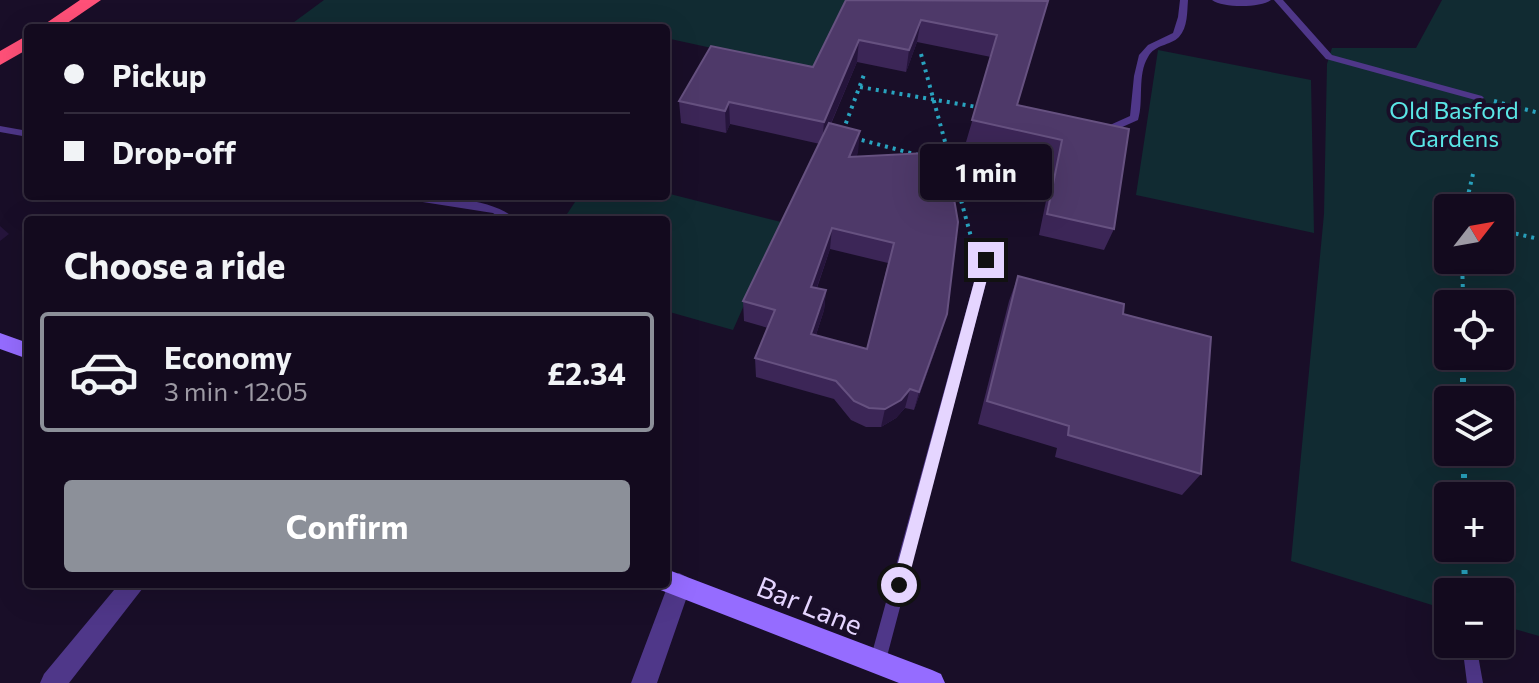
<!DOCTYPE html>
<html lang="en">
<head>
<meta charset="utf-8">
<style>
  body { margin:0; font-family:Commissioner,sans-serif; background:#20182b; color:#f1f3f6; height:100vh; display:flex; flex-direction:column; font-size:30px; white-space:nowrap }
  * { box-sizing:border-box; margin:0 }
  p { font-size:26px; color:#9d9aa4 }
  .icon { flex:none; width:44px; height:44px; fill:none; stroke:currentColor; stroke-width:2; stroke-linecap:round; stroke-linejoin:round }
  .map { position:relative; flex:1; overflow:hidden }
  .side { position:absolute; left:24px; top:216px; width:646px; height:372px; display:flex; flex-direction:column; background:#130a1e; border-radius:8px; box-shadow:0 8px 32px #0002,0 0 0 2px #322b3c }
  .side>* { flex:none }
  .guide { position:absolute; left:24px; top:24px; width:646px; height:176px; border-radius:8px; box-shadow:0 8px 32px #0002,0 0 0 2px #322b3c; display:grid; align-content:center; height:176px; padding:0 40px; background:#130a1e }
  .needle { width:52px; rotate:59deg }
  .controls { position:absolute; left:1434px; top:194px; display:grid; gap:16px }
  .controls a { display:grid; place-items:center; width:80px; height:80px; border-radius:8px; background:#130a1e; box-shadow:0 8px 32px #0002,0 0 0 2px #322b3c; font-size:40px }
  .end { position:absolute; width:36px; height:36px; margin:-18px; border:10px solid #e5d5ff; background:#111; box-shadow:0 0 0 4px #111 }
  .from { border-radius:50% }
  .bubble { position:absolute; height:56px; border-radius:8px; background:#130a1e; box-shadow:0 8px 32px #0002,0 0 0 2px #322b3c; font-size:26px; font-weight:700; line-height:56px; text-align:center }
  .guide b { display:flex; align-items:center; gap:28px; height:76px; font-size:30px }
  .guide b+b { border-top:2px solid #322b3c }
  .guide i { width:20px; height:20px; background:#f1f3f6 }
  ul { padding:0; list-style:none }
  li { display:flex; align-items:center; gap:24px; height:120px; margin:0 16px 12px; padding:0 24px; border:4px solid #322b3c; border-radius:8px }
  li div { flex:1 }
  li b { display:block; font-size:30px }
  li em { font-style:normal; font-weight:700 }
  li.active { border-color:#8c9099 }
  li>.icon { width:72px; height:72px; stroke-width:1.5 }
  h2 { padding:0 40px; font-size:36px; line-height:96px }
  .action { display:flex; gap:16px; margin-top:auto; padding:16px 40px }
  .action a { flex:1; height:92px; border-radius:8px; background:#8c9099; color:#fff; font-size:32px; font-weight:700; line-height:92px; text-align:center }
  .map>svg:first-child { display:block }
  .green { fill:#112b32; fill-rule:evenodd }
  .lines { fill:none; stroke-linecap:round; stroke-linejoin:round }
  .path-far1 { stroke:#29a3bf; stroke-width:4; stroke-dasharray:3 5; stroke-linecap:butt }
  .path { stroke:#29a3bf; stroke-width:6; stroke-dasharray:4 7; stroke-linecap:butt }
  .lane { fill:#4f3789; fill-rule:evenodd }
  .street { fill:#4f3789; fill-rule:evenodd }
  .secondary { fill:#956cff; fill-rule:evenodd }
  .highway { fill:#ff5078; fill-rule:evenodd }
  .wall { fill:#3c2657; fill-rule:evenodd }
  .shaded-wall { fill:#26153c }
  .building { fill:#4e3969; stroke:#665180; stroke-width:2; fill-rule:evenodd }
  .route { fill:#e5d5ff }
  .labels { text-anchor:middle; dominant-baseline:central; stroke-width:8; stroke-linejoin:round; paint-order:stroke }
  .park-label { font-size:24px; fill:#5ae6e6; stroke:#190e28 }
  .near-street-label { font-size:28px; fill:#e5d5ff; stroke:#190e28 }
</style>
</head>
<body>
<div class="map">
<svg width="1539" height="683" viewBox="0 0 1539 683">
  <rect width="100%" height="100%" fill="#190e28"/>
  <path class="green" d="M324 0H864L826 73 666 38V28H286Z
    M1442 0H1539V636L1500 625V592H1448V610L1291 561 1324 214 1327 64 1332 48H1416ZM1448 208H1500V260H1448ZM1448 304H1500V356H1448ZM1448 400H1500V452H1448ZM1448 496H1500V548H1448Z
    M1158 50 1311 80 1314 233 1136 195Z
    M666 193 781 222 733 330 666 311V220H563L579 196H666Z"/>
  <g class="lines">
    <path class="path-far1" d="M921 54 973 244 977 249
      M860 87 977 107
      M1494 101 1539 113
      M843 131 865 72
      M854 138 918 155
      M1465 208 1473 174
      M1500 230 1539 239
      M1462 260 1463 294"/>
    <path class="path" d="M1463 292V304
      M1463 356V400
      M1464 452V496
      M1464 548 1465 592"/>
    <path class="lane" d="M1180 0H1188C1187 12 1188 27 1179 37 1170 46 1155 44 1148 57 1137 75 1144 101 1138 120L1111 132 1097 129V125H1110L1130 116 1134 76 1139 55 1148 45 1173 33 1178 17Z
      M1274 0H1283L1332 55 1482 96 1484 98 1479 101 1326 59Z
      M0 126 28 131V137L0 132Z
      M405 196C435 196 496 198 516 220H503L493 213 410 200Z
      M986 256 992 260 885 664 882 669 877 672 872 669 869 664 980 260Z
      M1462 644H1476L1483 683H1467Z"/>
    <path class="street" d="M1212 0H1271C1260 8 1223 8 1212 0Z
      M679 573 687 577 691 585 657 683H631L671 577Z
      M119 584H146L69 683H40L44 674Z"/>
    <path class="secondary" d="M0 333 28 343V359L0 349Z
      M666 569 932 670 941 674 945 683H899L658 589 655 584H666Z"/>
    <path class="highway" d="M80 0H101L60 28H39Z
      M28 35V49L0 65V51Z"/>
  </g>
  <path class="wall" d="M846 0H1044L1017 105 1129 129 1114 229 1104 250 1039 235 1054 162 966 142 991 57 917 42 906 72 857 62 831 124 860 131 856 156 941 334 914 410 905 408 896 418 881 427H866L851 420 834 399 756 377 755 358 768 328 744 321 743 301 820 144 730 124 726 133 681 123 679 101 813 67ZM830 249 888 263 867 349 816 335 824 310 826 290 817 288Z
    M1018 276 1123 314 1201 474 1182 495 1055 457 1057 448 978 424 1009 301Z"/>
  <path class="shaded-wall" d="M921 20 917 42 906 72 909 50Z
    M859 40 857 62 822 144 824 122Z
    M729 102 730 124 726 133 725 111Z
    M860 131 858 153 847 178 849 157Z
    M0 226 9 234 0 241Z
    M832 228 830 249 810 307 811 287Z
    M826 290 824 310 810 353 811 334Z
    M947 314 941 334 914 410 919 392Z
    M910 389 905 408 896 418 881 427 885 409Z"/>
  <path class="building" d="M846 0 1048 1 1017 105 1129 129 1114 229 1047 214 1062 140 972 120 997 35 921 20 909 50 859 40 824 122 729 102 725 111 679 101 711 46 813 67Z
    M829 123 860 131 849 157 946 152 958 222 947 314 919 392 910 389 901 400 885 409 869 408 854 401 836 381 755 358 775 310 743 301ZM832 228 894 243 867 349 811 334 826 290 811 287Z
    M1018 276 1124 304 1123 314 1211 337 1201 474 1068 435 1069 426 987 401Z"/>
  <path class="route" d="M986 255 992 260 907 585 899 592 892 585 980 260Z"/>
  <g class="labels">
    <g class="park-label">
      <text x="1454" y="109">Old Basford<tspan x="1454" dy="28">Gardens</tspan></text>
    </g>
    <g class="near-street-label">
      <text transform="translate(810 605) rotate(22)">Bar Lane</text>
    </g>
  </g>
</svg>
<div class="controls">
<a><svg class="needle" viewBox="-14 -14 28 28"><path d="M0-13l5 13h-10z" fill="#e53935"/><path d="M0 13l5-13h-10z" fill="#9d9aa4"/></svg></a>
<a><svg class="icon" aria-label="locate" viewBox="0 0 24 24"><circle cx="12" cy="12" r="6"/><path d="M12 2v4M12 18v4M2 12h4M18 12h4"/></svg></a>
<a><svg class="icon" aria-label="layers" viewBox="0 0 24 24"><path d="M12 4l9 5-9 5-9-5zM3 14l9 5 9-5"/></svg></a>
<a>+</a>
<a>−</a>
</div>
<i class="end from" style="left:899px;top:585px"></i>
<i class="end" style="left:986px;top:260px"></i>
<div class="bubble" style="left:920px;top:144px;width:132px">1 min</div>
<div class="guide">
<b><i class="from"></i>Pickup</b>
<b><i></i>Drop-off</b>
</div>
<section class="side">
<h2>Choose a ride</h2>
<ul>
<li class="active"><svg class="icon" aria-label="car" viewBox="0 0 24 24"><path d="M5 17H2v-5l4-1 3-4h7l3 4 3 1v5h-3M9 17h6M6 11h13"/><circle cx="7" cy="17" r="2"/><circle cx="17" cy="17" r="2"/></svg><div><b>Economy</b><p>3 min · 12:05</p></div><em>£2.34</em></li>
</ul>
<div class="action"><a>Confirm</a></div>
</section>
</div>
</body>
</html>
